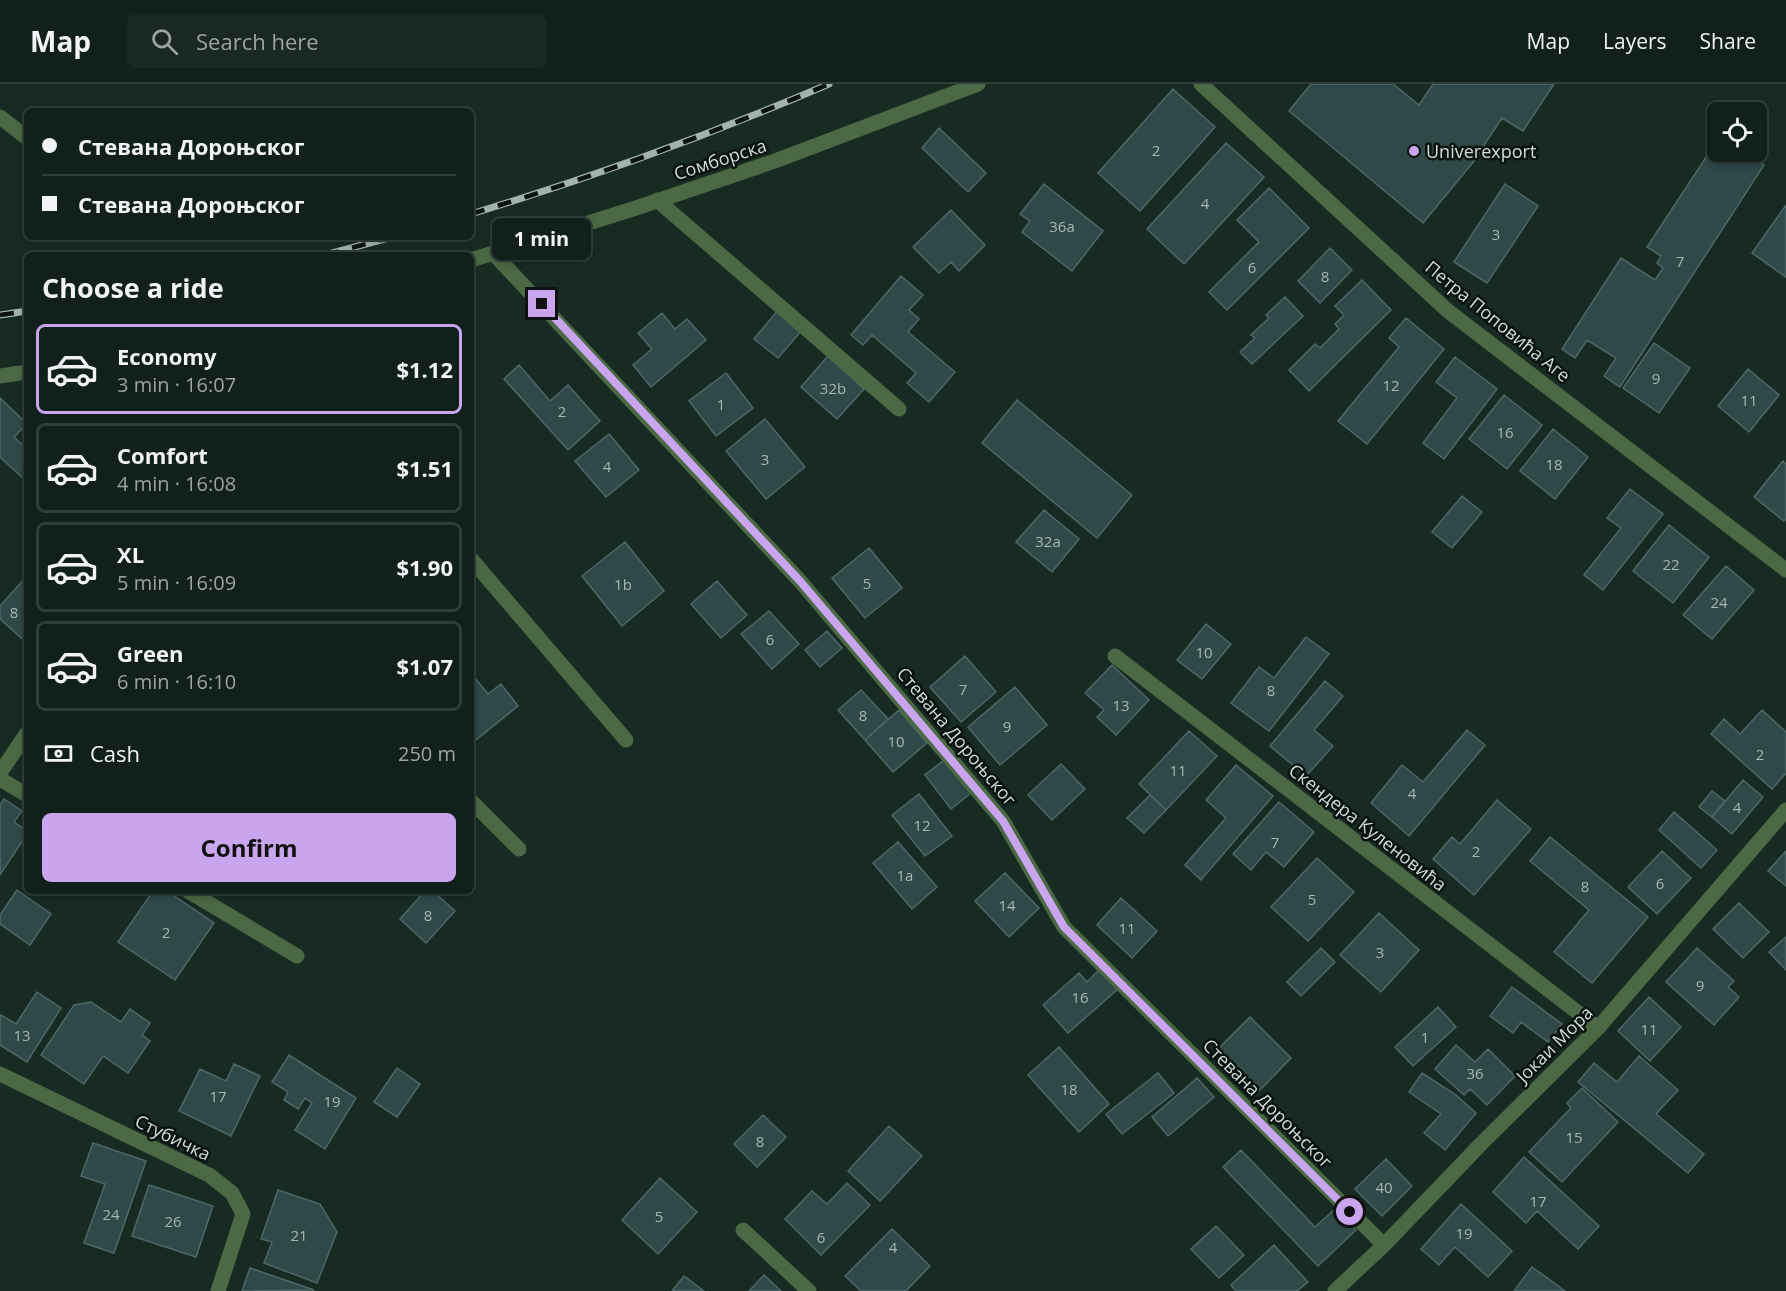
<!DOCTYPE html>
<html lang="en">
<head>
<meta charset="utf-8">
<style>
  body { margin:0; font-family:"Open Sans",sans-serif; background:#1a2823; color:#f1f3f6; height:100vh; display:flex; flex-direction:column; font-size:22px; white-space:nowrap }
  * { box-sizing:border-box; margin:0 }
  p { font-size:20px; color:#9ca3a2 }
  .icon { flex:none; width:33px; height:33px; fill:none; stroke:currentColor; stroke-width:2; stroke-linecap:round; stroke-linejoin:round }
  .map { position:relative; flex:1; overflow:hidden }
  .side { position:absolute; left:24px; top:168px; width:450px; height:642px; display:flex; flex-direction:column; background:#11201a; border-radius:9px; box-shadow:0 3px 9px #0003,0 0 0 2px #303e39 }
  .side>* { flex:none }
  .guide { position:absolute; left:24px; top:24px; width:450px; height:132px; border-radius:9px; box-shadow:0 3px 9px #0003,0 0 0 2px #303e39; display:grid; align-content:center; height:132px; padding:0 18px; background:#11201a }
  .tools { position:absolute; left:1707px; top:18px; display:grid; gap:12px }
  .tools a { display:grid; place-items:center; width:60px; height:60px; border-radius:9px; background:#11201a; box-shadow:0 3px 9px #0003,0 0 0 2px #303e39; font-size:30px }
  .end { position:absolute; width:27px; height:27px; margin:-14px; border:8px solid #c9a5ee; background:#111; box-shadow:0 0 0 3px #111 }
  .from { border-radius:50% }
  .bubble { position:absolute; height:42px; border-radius:9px; background:#11201a; box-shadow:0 3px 9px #0003,0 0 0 2px #303e39; font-size:20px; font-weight:700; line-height:42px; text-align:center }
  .guide b { display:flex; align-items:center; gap:21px; height:57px; font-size:22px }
  .guide b+b { border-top:2px solid #303e39 }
  .guide i { width:15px; height:15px; background:#f1f3f6 }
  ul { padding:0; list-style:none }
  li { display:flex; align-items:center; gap:18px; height:90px; margin:0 12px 9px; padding:0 6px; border:3px solid #303e39; border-radius:9px }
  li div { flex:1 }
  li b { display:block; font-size:22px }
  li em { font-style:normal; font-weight:700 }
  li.on { border-color:#c9a5ee }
  li>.icon { width:54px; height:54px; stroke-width:1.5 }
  h2 { padding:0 18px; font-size:27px; line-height:72px }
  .pay { display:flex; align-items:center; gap:15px; height:66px; padding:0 18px; font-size:22px }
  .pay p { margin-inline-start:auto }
  .cta { display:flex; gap:12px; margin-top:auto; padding:12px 18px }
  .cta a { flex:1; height:69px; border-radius:9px; background:#c9a5ee; color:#111; font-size:24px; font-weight:700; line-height:69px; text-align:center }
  header { display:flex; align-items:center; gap:36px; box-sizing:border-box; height:84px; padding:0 30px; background:#11201a; border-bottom:2px solid #303e39 }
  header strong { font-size:28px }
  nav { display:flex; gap:33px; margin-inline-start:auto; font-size:21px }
  .search { width:420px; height:54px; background:#1a2823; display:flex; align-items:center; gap:15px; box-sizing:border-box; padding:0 21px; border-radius:9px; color:#9ca3a2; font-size:22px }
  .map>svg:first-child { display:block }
  .building { fill:#2f4848; stroke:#4e6868; stroke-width:1.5 }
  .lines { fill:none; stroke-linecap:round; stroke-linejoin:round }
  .minor { stroke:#4b6944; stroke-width:15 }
  .rail-casing { stroke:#a3b2ab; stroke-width:7 }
  .rail { stroke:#09120e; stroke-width:4.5; stroke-dasharray:14; stroke-linecap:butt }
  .route { stroke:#c9a5ee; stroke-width:8 }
  .poi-dot { fill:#c9a5ee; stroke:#09120e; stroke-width:2 }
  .labels { text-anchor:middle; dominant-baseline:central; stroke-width:5; stroke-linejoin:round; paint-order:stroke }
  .number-label { font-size:15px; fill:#a8b8b4 }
  .poi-label { font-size:18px; fill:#d1ded8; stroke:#09120e; text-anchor:start }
  .street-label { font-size:18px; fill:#d1ded8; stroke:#09120e }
</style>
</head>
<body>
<header>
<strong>Map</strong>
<div class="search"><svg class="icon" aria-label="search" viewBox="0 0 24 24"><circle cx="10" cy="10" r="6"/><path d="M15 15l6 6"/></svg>Search here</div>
<nav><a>Map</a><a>Layers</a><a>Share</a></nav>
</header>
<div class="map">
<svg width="1786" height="1207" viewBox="0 0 1786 1207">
  <rect width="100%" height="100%" fill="#172b23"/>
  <path class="building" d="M1311 0H1393L1419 21 1433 0H1554L1523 47 1502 34 1478 70 1479 71 1423 139 1289 27Z
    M1173 5 1215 43 1140 127 1098 89Z
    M939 44 986 89 968 108 922 64Z
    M1718 55V68H1744L1764 81 1620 303 1604 292 1616 274 1587 256 1575 274 1562 265 1621 174 1655 196 1663 184 1657 179 1661 172 1647 163Z
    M1226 59 1264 93 1184 180 1147 145Z
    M1044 100 1103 147 1072 187 1022 148 1030 137 1020 130Z
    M1505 100 1538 122 1487 199 1454 178Z
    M1269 104 1309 144 1227 226 1209 208 1259 158 1237 136Z
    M1786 121V193L1752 169Z
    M951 126 985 161 959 187 951 178 939 189 913 163Z
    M1330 164 1352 186 1320 219 1298 197Z
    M901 192 923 211 909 226 919 235 908 248 955 288 929 318 907 299 916 289 872 251 863 261 851 251Z
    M1362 196 1391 226 1309 307 1289 286 1315 260 1320 264 1339 245 1335 240 1344 231 1335 222Z
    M1285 213 1303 232 1252 280 1240 268 1255 254 1251 251 1269 234 1266 231Z
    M778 226 802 246 778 274 754 255Z
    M662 229 675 245 687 235 706 256 651 303 633 281 652 265 638 249Z
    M1406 234 1444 265 1367 360 1338 337 1399 263 1389 254Z
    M1654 259 1690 284 1659 329 1623 304Z
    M828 272 864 305 837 335 801 303Z
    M1455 273 1497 305 1444 375 1423 359 1457 314 1436 298Z
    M519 281 550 317 568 301 600 337 568 366 504 295Z
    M1748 285 1779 311 1749 348 1718 322Z
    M726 289 753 324 716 352 689 317Z
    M1504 311 1542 341 1507 385 1469 355Z
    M0 314 27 340 14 353 27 365V398L0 373Z
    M1017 316 1132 411 1097 454 982 359Z
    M765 335 805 383 766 415 726 367Z
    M1553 345 1588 373 1555 415 1520 387Z
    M609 350 639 386 606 413 575 377Z
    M1783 377 1786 380V435L1784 437 1754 413Z
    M1630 405 1663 430 1603 506 1584 491 1621 444 1607 434Z
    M1462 412 1482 428 1452 464 1432 448Z
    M1044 426 1079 455 1052 488 1016 458Z
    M1669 441 1709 473 1673 519 1633 487Z
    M625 458 664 507 622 542 582 492Z
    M869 464 902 504 865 534 832 494Z
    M1726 482 1754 506 1712 555 1683 531Z
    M27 492V559L0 535V522Z
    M717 497 747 531 721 554 691 520Z
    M769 527 799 560 772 585 741 550Z
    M1206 540 1231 560 1202 595 1177 576Z
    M827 547 842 564 820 583 805 566Z
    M1306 553 1329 570 1269 647 1231 619 1259 583 1274 594Z
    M965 572 996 608 961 638 930 603Z
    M1112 581 1149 616 1116 651 1097 633 1104 626 1085 609Z
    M471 589 488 610 501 600 518 622 471 660Z
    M1325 597 1343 612 1314 646 1333 662 1306 692 1270 662Z
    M1015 603 1047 641 1000 681 968 643Z
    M861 606 888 635 865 656 838 626Z
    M899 626 927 659 893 688 865 656Z
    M1762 626 1786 648V689L1772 705 1711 650 1724 635 1740 650Z
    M1467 646 1485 661 1409 752 1371 719 1402 681 1423 698Z
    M1189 647 1217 672 1166 726 1139 700Z
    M944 676 971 709 951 725 925 691Z
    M1061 680 1085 705 1052 736 1028 711Z
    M1236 681 1273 712 1201 796 1185 781 1226 734 1206 716Z
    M1743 696 1763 713 1732 750 1712 733Z
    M1712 707 1725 717 1712 733 1699 723Z
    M919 710 952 752 925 772 892 731Z
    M1150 711 1166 726 1144 749 1127 734Z
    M4 715 22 727 14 738 27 747V750L0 791V721Z
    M1497 716 1531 745 1474 811 1433 775 1452 753 1460 760Z
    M1279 718 1314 748 1284 783 1266 768 1251 786 1233 770Z
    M1674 728 1717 766 1701 784 1659 746Z
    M1550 753 1648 833 1592 899 1554 868 1589 826 1530 777Z
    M898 758 937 803 912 825 873 779Z
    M1662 767 1691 794 1657 830 1628 803Z
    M1786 767V802L1768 787Z
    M1317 774 1354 808 1308 857 1271 823Z
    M1005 789 1039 824 1009 853 975 817Z
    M17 806 51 830 30 861 0 840V831Z
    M153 807H167L214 839 175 896 118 858Z
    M425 807H433L455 827 426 859 400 835Z
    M1121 814 1157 847 1132 874 1097 841Z
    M1739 819 1769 848 1743 874 1713 845Z
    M1379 829 1419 866 1381 908 1340 871Z
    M1786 853V886L1769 868Z
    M1321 864 1335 878 1301 912 1287 898Z
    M1697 864 1734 897 1728 903 1739 913 1714 941 1666 898Z
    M1100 885 1118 905 1068 949 1043 921 1079 889 1087 898Z
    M1512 903 1562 940 1548 958 1521 938 1513 949 1490 932Z
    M37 908 61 924 27 978 0 961V933L1 931 16 940Z
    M1649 913 1681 943 1650 977 1618 947Z
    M91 918 121 938 130 925 150 939 142 951 150 957 128 989 103 972 84 1000 41 971 74 921Z
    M1438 923 1456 943 1413 982 1395 963Z
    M1250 933 1291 974 1258 1008 1216 967Z
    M1456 961 1475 978 1488 965 1515 992 1487 1021 1470 1005 1464 1011 1435 985Z
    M1059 963 1109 1020 1079 1048 1028 991Z
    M289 971 356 1014 325 1065 295 1046 312 1019 305 1014 298 1025 284 1016 288 1008 272 998Z
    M1639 972 1678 1006 1656 1030 1704 1070 1688 1089 1578 998 1594 979 1617 998Z
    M234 980 260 992 231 1052 179 1027 200 985 226 997Z
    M397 984 420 1000 397 1033 374 1018Z
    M1158 989 1174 1009 1122 1050 1106 1030Z
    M1422 989 1456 1011 1476 1029 1445 1066 1424 1049 1441 1030 1409 1008Z
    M1197 994 1214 1013 1168 1052 1152 1033Z
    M1582 1004 1618 1038 1562 1098 1529 1068 1571 1024 1567 1019Z
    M763 1031 786 1053 757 1083 734 1060Z
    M889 1042 922 1072 880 1117 848 1087Z
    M93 1059 146 1077 114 1169 84 1159 105 1100 81 1092Z
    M1241 1066 1315 1143 1335 1125 1356 1146 1318 1182 1223 1083Z
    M1524 1073 1599 1142 1578 1165 1537 1127 1526 1139 1493 1108Z
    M1386 1075 1412 1102 1382 1132 1355 1105Z
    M660 1094 697 1128 658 1170 622 1136Z
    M847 1099 870 1121 821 1171 785 1135 812 1107 827 1120Z
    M149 1101 213 1122 196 1173 132 1152Z
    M278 1106 320 1120 337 1148 317 1199 264 1179 272 1158 261 1155Z
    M1461 1120 1512 1167 1488 1193 1455 1163 1439 1181 1421 1165Z
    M1216 1142 1244 1171 1219 1194 1191 1165Z
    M892 1145 930 1182 906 1207H861L845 1192Z
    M1274 1161 1308 1198 1297 1207H1236L1231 1201Z
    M1532 1183 1565 1207H1514Z
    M250 1184 314 1206 242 1207Z
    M764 1191 781 1207H749Z
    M684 1192 704 1207H672Z"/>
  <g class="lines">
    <path class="minor" d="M1201 0 1448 227 1786 486
      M0 33 27 54
      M657 116 899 325
      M493 169 800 497 1003 737 1064 843 1384 1161
      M471 176 636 124 775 77 978 0
      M0 292 27 288
      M471 475 626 656
      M1115 572 1598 944
      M0 689 27 649
      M0 695 27 711
      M471 717 519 765
      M188 807 297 872
      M0 990 209 1091 232 1109 243 1130 218 1207
      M743 1146 809 1207
      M1335 1207 1384 1161 1480 1061 1598 944 1786 726"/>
    <g class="rail-casing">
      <path id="rail" d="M471 130C593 93 712 50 829 0
        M325 171 392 153
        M0 231 27 227"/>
    </g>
    <use href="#rail" class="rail"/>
  </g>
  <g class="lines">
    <path class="route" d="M542 220 800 497 1003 737 1064 843 1350 1128"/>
  </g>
  <circle class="poi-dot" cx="1414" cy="67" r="6"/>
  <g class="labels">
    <g class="number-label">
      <text x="1156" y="66">2</text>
      <text x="1205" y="119">4</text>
      <text x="1062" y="142">36a</text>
      <text x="1496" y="150">3</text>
      <text x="1680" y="177">7</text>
      <text x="1252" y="183">6</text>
      <text x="1325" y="192">8</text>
      <text x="1656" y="294">9</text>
      <text x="1391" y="301">12</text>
      <text x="833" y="304">32b</text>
      <text x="1749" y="316">11</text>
      <text x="721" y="320">1</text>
      <text x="562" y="327">2</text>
      <text x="1505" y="348">16</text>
      <text x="765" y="375">3</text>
      <text x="1554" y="380">18</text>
      <text x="607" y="382">4</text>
      <text x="1048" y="457">32a</text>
      <text x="1671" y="480">22</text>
      <text x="867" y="499">5</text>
      <text x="623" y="500">1b</text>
      <text x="1719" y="518">24</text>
      <text x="14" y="528">8</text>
      <text x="770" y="555">6</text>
      <text x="1204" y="568">10</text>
      <text x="963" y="605">7</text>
      <text x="1271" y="606">8</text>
      <text x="1121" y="621">13</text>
      <text x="863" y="631">8</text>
      <text x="1007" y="642">9</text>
      <text x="896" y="657">10</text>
      <text x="1760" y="670">2</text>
      <text x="1178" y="686">11</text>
      <text x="1412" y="709">4</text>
      <text x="1737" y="723">4</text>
      <text x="922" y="741">12</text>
      <text x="1275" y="758">7</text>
      <text x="1476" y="767">2</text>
      <text x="905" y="791">1a</text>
      <text x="1660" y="799">6</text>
      <text x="1585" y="802">8</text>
      <text x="1312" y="815">5</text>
      <text x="1007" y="821">14</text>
      <text x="428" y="831">8</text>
      <text x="1127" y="844">11</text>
      <text x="166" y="848">2</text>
      <text x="1380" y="868">3</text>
      <text x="1700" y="901">9</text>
      <text x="1080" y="913">16</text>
      <text x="1649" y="945">11</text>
      <text x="22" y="951">13</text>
      <text x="1425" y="953">1</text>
      <text x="1475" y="989">36</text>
      <text x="1069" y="1005">18</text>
      <text x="218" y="1012">17</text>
      <text x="332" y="1017">19</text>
      <text x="1574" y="1053">15</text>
      <text x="760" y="1057">8</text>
      <text x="1384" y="1103">40</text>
      <text x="1538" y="1117">17</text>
      <text x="111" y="1130">24</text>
      <text x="659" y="1132">5</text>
      <text x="173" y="1137">26</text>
      <text x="1464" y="1149">19</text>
      <text x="299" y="1151">21</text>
      <text x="821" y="1153">6</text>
      <text x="893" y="1163">4</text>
    </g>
    <g class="poi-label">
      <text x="1426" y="67">Univerexport</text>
    </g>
    <g class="street-label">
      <text transform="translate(720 75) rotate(-18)">Сомборска</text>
      <text transform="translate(1498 237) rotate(39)">Петра Поповића Аге</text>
      <text transform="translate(957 652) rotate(50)">Стевана Дороњског</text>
      <text transform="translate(1368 743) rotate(38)">Скендера Куленовића</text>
      <text transform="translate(1554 960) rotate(-45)">Јокаи Мора</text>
      <text transform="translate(1268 1019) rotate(45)">Стевана Дороњског</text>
      <text transform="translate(173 1053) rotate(26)">Стубичка</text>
    </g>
  </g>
</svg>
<div class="tools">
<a><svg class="icon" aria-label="locate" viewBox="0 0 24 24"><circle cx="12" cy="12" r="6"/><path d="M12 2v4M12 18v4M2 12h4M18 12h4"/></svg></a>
</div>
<i class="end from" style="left:1350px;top:1128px"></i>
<i class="end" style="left:542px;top:220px"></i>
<div class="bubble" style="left:492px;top:134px;width:99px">1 min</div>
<div class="guide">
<b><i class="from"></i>Стевана Дороњског</b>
<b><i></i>Стевана Дороњског</b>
</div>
<section class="side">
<h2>Choose a ride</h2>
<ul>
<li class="on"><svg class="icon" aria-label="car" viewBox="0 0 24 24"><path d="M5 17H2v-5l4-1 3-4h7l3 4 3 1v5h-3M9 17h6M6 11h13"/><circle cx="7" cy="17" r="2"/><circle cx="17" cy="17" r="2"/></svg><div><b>Economy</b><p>3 min · 16:07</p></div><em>$1.12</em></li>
<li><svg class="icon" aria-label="car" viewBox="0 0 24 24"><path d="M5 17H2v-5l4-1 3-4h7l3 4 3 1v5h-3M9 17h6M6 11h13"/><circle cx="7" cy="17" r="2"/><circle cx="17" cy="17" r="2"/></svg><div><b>Comfort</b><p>4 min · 16:08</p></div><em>$1.51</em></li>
<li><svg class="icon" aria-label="car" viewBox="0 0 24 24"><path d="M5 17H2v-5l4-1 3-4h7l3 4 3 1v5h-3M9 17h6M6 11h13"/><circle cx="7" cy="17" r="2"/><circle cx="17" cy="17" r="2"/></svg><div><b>XL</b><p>5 min · 16:09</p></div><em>$1.90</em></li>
<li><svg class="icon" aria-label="car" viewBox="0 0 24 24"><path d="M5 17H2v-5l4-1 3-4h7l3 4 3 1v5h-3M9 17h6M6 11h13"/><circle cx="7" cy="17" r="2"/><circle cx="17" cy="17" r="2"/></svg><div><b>Green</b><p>6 min · 16:10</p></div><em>$1.07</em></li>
</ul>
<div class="pay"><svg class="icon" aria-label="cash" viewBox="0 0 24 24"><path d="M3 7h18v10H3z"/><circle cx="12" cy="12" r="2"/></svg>Cash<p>250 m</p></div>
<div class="cta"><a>Confirm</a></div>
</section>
</div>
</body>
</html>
